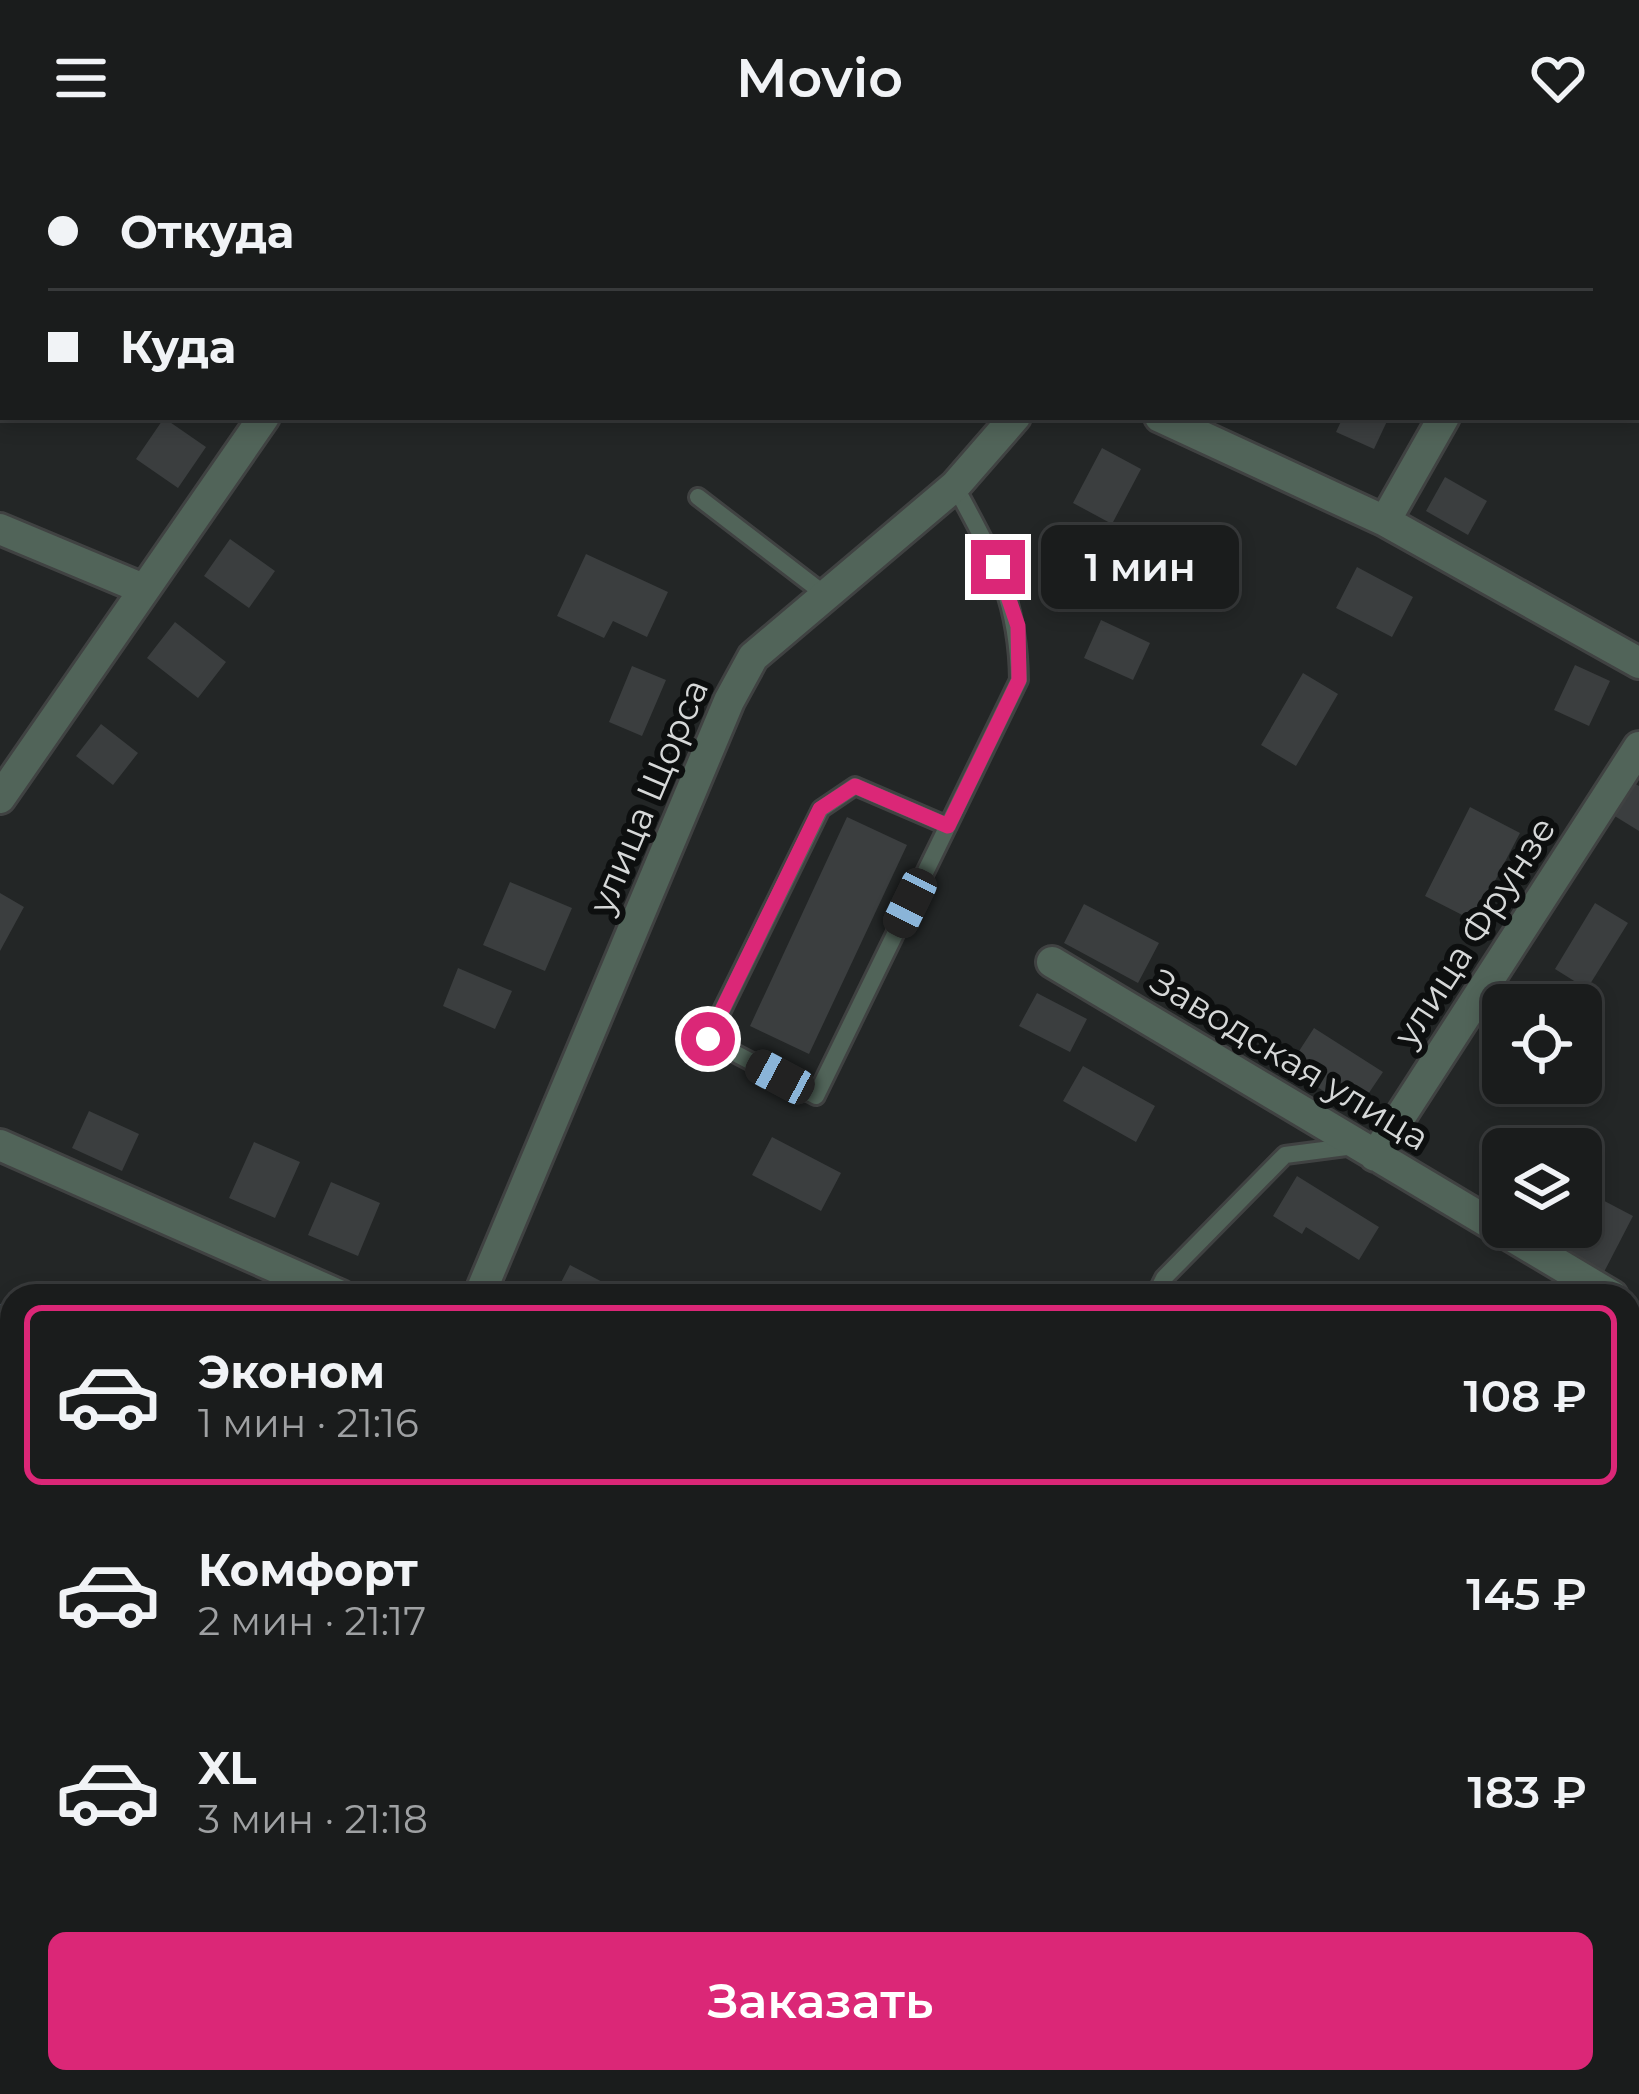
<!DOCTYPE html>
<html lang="ru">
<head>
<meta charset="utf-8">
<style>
  body { margin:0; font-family:Montserrat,sans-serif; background:#232525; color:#f1f3f6; height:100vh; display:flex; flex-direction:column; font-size:45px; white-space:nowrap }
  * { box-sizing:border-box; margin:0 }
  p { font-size:39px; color:#9fa1a3 }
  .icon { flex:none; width:66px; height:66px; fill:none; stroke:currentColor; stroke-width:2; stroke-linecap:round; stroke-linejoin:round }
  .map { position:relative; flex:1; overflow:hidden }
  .side { position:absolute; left:0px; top:1128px; width:1641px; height:810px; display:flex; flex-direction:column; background:#1a1c1c; border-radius:36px 36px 0 0; box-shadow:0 6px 18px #0003,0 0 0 3px #383a3b }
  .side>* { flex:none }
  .hud { position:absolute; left:0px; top:0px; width:1641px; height:264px; box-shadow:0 6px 18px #0003,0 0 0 3px #383a3b; display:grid; align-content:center; height:264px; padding:0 48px; background:#1a1c1c }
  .fabs { position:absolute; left:1482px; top:828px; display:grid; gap:24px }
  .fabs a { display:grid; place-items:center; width:120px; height:120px; border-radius:18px; background:#1a1c1c; box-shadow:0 6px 18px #0003,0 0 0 3px #383a3b; font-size:60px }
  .end { position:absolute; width:54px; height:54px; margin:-27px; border:15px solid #db2777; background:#fff; box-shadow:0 0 0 6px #fff }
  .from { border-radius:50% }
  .bubble { position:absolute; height:84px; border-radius:18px; background:#1a1c1c; box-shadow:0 6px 18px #0003,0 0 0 3px #383a3b; font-size:39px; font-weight:600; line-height:84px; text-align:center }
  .car { position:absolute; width:36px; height:72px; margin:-36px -18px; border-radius:15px; box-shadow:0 0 9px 3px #0007; background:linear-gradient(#222 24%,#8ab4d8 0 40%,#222 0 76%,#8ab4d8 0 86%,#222 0) }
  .hud b { display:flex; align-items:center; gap:42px; height:114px; font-size:45px }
  .hud b+b { border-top:3px solid #383a3b }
  .hud i { width:30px; height:30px; background:#f1f3f6 }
  ul { padding:21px 0 0; list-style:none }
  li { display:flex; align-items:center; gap:36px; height:180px; margin:0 24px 18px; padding:0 24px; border:6px solid transparent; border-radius:18px }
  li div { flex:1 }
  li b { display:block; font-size:45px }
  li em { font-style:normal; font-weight:600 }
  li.current { border-color:#db2777 }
  li>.icon { width:108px; height:108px; stroke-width:1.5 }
  .primary-button { display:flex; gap:24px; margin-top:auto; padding:24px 48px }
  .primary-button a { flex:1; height:138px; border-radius:18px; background:#db2777; color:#fff; font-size:48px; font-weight:600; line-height:138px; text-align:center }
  header { display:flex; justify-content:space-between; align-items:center; height:156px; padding:0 48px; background:#1a1c1c; font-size:54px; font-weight:600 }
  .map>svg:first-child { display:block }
  .water { fill:#547696 }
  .building { fill:#3b3e3f }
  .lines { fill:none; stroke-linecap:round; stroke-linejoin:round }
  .lane-casing { stroke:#404242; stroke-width:22 }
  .street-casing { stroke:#404242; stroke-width:36 }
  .lane { stroke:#516459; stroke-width:16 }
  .street { stroke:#516459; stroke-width:30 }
  .route { stroke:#db2777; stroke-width:15 }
  .labels { text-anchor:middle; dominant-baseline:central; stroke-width:12; stroke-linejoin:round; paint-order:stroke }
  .street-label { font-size:36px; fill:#d6d8d8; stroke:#0d0f0f }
</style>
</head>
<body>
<header><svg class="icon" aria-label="menu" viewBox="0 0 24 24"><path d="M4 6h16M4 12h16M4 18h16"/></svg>Movio<svg class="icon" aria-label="heart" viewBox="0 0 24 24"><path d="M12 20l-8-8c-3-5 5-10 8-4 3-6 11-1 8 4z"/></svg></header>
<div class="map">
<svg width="1639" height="1938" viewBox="0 0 1639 1938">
  <rect width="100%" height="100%" fill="#232626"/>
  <path class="water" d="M0 1148 12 1155V1926H183L176 1938H0Z"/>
  <path class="building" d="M1343 261H1389L1374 293 1336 276Z
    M164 262 206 291 178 332 136 303Z
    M1102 292 1141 313 1112 368 1073 347Z
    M1445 321 1487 345 1468 379 1426 355Z
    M230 383 275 415 249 452 204 420Z
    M586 398 668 436 647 481 613 465 604 482 557 460Z
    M1357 411 1413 441 1392 481 1336 452Z
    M1101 464 1150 487 1133 524 1084 502Z
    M175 466 226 506 198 542 147 502Z
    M1575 509 1610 525 1589 570 1554 554Z
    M632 510 666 524 642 580 609 566Z
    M1303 517 1338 538 1296 610 1261 589Z
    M101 568 138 597 113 629 76 600Z
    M1632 626 1639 630V675L1613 659Z
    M1470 651 1520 677 1474 765 1425 740Z
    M847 661 907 689 809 898 750 870Z
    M510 726 572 752 545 815 483 789Z
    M0 737 24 751 0 795Z
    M1595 747 1628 767 1587 833 1555 813Z
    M1084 748 1159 787 1138 827 1064 787Z
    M458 812 512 835 495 873 443 850Z
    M1037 837 1087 863 1070 896 1019 870Z
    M1314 872 1383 916 1356 956 1288 912Z
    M1083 910 1155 950 1136 986 1063 945Z
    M89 955 139 978 122 1015 72 992Z
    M772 981 841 1017 821 1055 752 1019Z
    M254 986 300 1006 275 1062 229 1042Z
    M1297 1020 1379 1071 1359 1104 1306 1071 1302 1078 1273 1060Z
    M331 1026 380 1047 358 1100 308 1079Z
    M1593 1039 1633 1060 1604 1116 1564 1095Z
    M570 1109 612 1131 608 1140H554Z
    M1639 1431V1525L1629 1540V1446Z
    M1629 1801 1639 1808V1833L1629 1847Z
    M866 1926H1042L1068 1938H892Z
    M1479 1926H1574L1565 1938H1470Z"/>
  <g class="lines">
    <g class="lane-casing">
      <path id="lane" d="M698 341 823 437
        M948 670 855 630 821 653 708 883 816 940 1019 524C1018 442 993 401 955 330
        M1155 1140 1164 1122 1285 999 1354 990"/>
    </g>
    <g class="street-casing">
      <path id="street" d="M664 0 670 3
        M448 3 451 0
        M1188 3 1190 0
        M1593 3 1595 0
        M1160 261 1385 365 1639 507
        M1385 365 1444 261
        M0 373 141 432
        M0 642 264 261
        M1052 806 1612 1140
        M0 989 341 1140
        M1375 1000 1639 591
        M479 1140 729 545 753 501 955 330 1015 261
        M1146 1926 1171 1938
        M1435 1938 1443 1926"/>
    </g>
    <use href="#lane" class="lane"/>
    <use href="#street" class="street"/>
  </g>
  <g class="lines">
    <path class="route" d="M708 883 820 653 855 630 948 670 1019 524 1018 470 998 411"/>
  </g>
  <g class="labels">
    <g class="street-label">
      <text transform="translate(648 640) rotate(-67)">улица Щорса</text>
      <text transform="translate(1474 775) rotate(-57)">улица Фрунзе</text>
      <text transform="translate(1290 903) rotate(31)">Заводская улица</text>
    </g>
  </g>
</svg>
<div class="fabs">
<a><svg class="icon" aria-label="locate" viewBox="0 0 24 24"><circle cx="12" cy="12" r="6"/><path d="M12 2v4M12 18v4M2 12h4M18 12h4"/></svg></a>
<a><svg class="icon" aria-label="layers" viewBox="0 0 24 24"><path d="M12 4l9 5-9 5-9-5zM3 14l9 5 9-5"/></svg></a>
</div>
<i class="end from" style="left:708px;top:883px"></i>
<i class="end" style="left:998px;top:411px"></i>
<div class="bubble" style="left:1041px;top:369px;width:198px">1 мин</div>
<i class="car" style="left:910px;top:747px;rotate:206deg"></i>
<i class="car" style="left:780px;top:921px;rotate:298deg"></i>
<div class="hud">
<b><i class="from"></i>Откуда</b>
<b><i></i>Куда</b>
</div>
<section class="side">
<ul>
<li class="current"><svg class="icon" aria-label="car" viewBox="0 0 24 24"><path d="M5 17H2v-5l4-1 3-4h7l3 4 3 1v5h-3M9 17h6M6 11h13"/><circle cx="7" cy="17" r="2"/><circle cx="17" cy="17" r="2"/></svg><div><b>Эконом</b><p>1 мин · 21:16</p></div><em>108 ₽</em></li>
<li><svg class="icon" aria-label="car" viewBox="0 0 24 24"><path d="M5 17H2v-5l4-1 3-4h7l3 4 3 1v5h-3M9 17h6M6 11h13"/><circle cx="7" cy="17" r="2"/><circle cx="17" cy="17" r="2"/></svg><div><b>Комфорт</b><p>2 мин · 21:17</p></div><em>145 ₽</em></li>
<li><svg class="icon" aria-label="car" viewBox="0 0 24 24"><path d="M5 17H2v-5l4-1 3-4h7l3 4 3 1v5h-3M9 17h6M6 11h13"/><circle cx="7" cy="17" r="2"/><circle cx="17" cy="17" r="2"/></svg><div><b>XL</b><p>3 мин · 21:18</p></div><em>183 ₽</em></li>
</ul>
<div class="primary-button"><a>Заказать</a></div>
</section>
</div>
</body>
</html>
